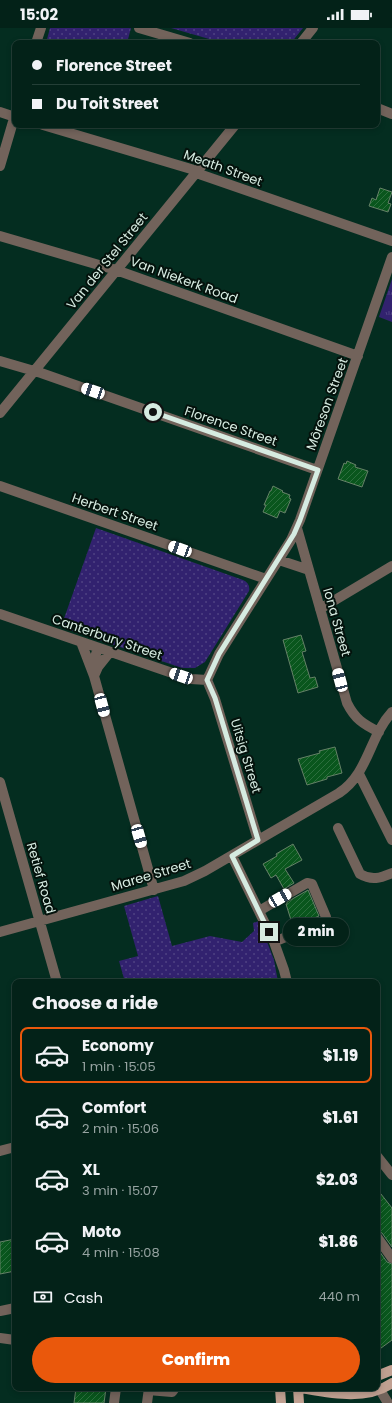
<!DOCTYPE html>
<html lang="en">
<head>
<meta charset="utf-8">
<style>
  body { margin:0; font-family:Poppins,sans-serif; background:#0d2a21; color:#f1f3f6; height:100vh; display:flex; flex-direction:column; font-size:15px; white-space:nowrap }
  * { box-sizing:border-box; margin:0 }
  p { font-size:13px; color:#97a4a2 }
  .icon { flex:none; width:22px; height:22px; fill:none; stroke:currentColor; stroke-width:2; stroke-linecap:round; stroke-linejoin:round }
  .map { position:relative; flex:1; overflow:hidden }
  .side { position:absolute; left:12px; top:951px; width:368px; height:412px; display:flex; flex-direction:column; background:#032218; border-radius:8px; box-shadow:0 2px 6px #0003,0 0 0 1px #243f37 }
  .side>* { flex:none }
  .hud { position:absolute; left:12px; top:12px; width:368px; height:88px; border-radius:8px; box-shadow:0 2px 6px #0003,0 0 0 1px #243f37; display:grid; align-content:center; height:88px; padding:0 20px; background:#032218 }
  .end { position:absolute; width:18px; height:18px; margin:-9px; border:5px solid #d6ebe1; background:#111; box-shadow:0 0 0 2px #111 }
  .from { border-radius:50% }
  .bubble { position:absolute; height:28px; border-radius:14px; background:#032218; box-shadow:0 2px 6px #0003,0 0 0 1px #243f37; font-size:13px; font-weight:800; line-height:28px; text-align:center }
  .car { position:absolute; width:12px; height:24px; margin:-12px -6px; border-radius:5px; box-shadow:0 0 3px 1px #0007; background:linear-gradient(#fff 24%,#345 0 40%,#fff 0 76%,#345 0 86%,#fff 0) }
  .hud b { display:flex; align-items:center; gap:14px; height:38px; font-size:15px }
  .hud b+b { border-top:1px solid #243f37 }
  .hud i { width:10px; height:10px; background:#f1f3f6 }
  ul { padding:0; list-style:none }
  li { display:flex; align-items:center; gap:12px; height:56px; margin:0 8px 6px; padding:0 12px; border:2px solid transparent; border-radius:8px }
  li div { flex:1 }
  li b { display:block; font-size:15px }
  li em { font-style:normal; font-weight:800 }
  li.selected { border-color:#ea580c }
  li>.icon { width:36px; height:36px; stroke-width:1.5 }
  h2 { padding:0 20px; font-size:18px; line-height:48px }
  .pay { display:flex; align-items:center; gap:10px; height:44px; padding:0 20px; font-size:15px }
  .pay p { margin-inline-start:auto }
  .button { display:flex; gap:8px; margin-top:auto; padding:8px 20px }
  .button a { flex:1; height:46px; border-radius:24px; background:#ea580c; color:#fff; font-size:16px; font-weight:800; line-height:46px; text-align:center }
  .status { display:flex; justify-content:space-between; align-items:center; height:28px; padding:0 20px; background:#032218; direction:ltr }
  .status svg { height:11px; fill:currentColor }
  .map>svg:first-child { display:block }
  .grass { fill:url(#grass-dots) }
  .park { fill:url(#park-tufts) }
  .building { fill:url(#building-hatch); stroke:#658167 }
  .lines { fill:none; stroke-linecap:round; stroke-linejoin:round }
  .minor { stroke:#72635b; stroke-width:10 }
  .major { stroke:#c0a091; stroke-width:10 }
  .route { stroke:#d6ebe1; stroke-width:5 }
  .labels { text-anchor:middle; dominant-baseline:central; stroke-width:4; stroke-linejoin:round; paint-order:stroke }
  .street-label { font-size:13px; fill:#d6ebe1; stroke:#04120c }
</style>
</head>
<body>
<div class="status"><b>15:02</b><svg viewBox="0 0 49 12"><path d="M0 12V9h3v3zM5 12V6h3v6zM10 12V3h3v9zM15 12V0h3v12zM26 1h20v11H26zM47 4h2v5h-2z"/></svg></div>
<div class="map">
<svg width="392" height="1375" viewBox="0 0 392 1375">
  <defs>
    <pattern id="grass-dots" width="8" height="8" patternUnits="userSpaceOnUse"><rect width="8" height="8" fill="#32226f"/><path d="M2 2h.1M6 6h.1" fill="none" stroke="#4f4283" stroke-width="1.8" stroke-linecap="round"/></pattern>
    <pattern id="park-tufts" width="24" height="20" patternUnits="userSpaceOnUse"><rect width="24" height="20" fill="#32226f"/><path d="M3 7l-1-3M5 7V3M7 7l1-3M15 17l-1-3M17 17v-4M19 17l1-3" fill="none" stroke="#4f4283"/></pattern>
    <pattern id="building-hatch" width="6" height="6" patternUnits="userSpaceOnUse"><rect width="6" height="6" fill="#09561d"/><path d="M-1 1l2-2M0 6l6-6M5 7l2-2" fill="none" stroke="#2c6e3e"/></pattern>
  </defs>
  <rect width="100%" height="100%" fill="#042d20"/>
  <path class="grass" d="M50 0H131L127 15H46Z
    M171 0H303L291 15H223Z
    M96 500 243 552C248 554 250 558 249 563L205 634 195 640H182L61 599Z
    M158 868 172 918 210 908 242 914 254 903 253 895 259 893 274 932 278 954H125L119 933 138 928 124 878Z"/>
  <path class="park" d="M392 251V294L379 289Z"/>
  <path class="building" d="M380 160 392 164 388 175 391 176 388 184 369 178 372 170 376 172Z
    M347 433 356 437 355 439 368 443 362 459 338 451 344 435 346 436Z
    M273 458 283 463 282 464 290 467 289 470 291 471 285 485 280 483 277 490 263 484 266 477H264L270 463H271Z
    M301 607 306 623 302 624 310 650 315 649 318 659 298 665 283 612Z
    M335 719 342 745 327 749V751L307 757 298 731 320 725 319 723Z
    M293 816 302 832 285 841 294 855 284 861 276 847 271 850 263 836 277 828 276 826Z
    M308 862 319 888 295 898 293 891 291 892 286 876H287V874Z
    M377 1161 392 1180V1219L382 1205 377 1203Z
    M15 1211V1243L0 1246V1214Z
    M377 1220 387 1234 392 1236V1312L377 1323Z
    M76 1360H106L104 1375H74Z"/>
  <g class="lines">
    <path class="minor" d="M139 0 190 15
      M36 15 41 0
      M301 15 313 0
      M377 80 392 86
      M0 84 15 89
      M43 97 191 141 202 147 392 213
      M0 138 15 87
      M0 208 116 242 358 328
      M0 333 41 345 317 442
      M0 385 235 97
      M0 458 266 551
      M297 500 347 675C355 691 363 696 379 704
      M279 532 309 542
      M320 581 392 538
      M0 586 181 648 191 651 207 652
      M81 614 94 648 154 862
      M94 644V632L98 620
      M94 648 98 639 110 624
      M207 652 219 626 291 512 300 492 392 229
      M207 652 215 671 258 812
      M359 746 392 812
      M0 754 57 954
      M338 800 360 846C372 853 380 850 392 845
      M232 828 274 914 284 942 287 954
      M259 883 307 855 312 856 326 889 324 893 274 914
      M0 904 184 853 205 843 339 765C369 745 369 709 392 684
      M0 1123 15 1119
      M377 1128 392 1147
      M377 1209 392 1230
      M0 1283 15 1280
      M0 1310 15 1312
      M148 1362 172 1364 175 1360
      M380 1362 388 1375
      M114 1375 116 1360
      M147 1375 149 1360"/>
    <path class="major" d="M377 1348 392 1342
      M280 1360 281 1375
      M298 1360 299 1375
      M301 1360C330 1365 366 1373 392 1355"/>
  </g>
  <g class="lines">
    <path class="route" d="M153 384 318 442 300 492 294 506 219 626 207 652 215 670 258 812 232 828 269 904"/>
  </g>
  <g class="labels">
    <g class="street-label">
      <text transform="translate(223 140) rotate(20)">Meath Street</text>
      <text transform="translate(107 233) rotate(-51)">Van der Stel Street</text>
      <text transform="translate(184 252) rotate(20)">Van Niekerk Road</text>
      <text transform="translate(327 376) rotate(-70)">Môreson Street</text>
      <text transform="translate(231 398) rotate(19)">Florence Street</text>
      <text transform="translate(115 484) rotate(19)">Herbert Street</text>
      <text transform="translate(337 594) rotate(74)">Iona Street</text>
      <text transform="translate(107 609) rotate(19)">Canterbury Street</text>
      <text transform="translate(246 728) rotate(73)">Uitsig Street</text>
      <text transform="translate(151 847) rotate(-17)">Maree Street</text>
      <text transform="translate(41 850) rotate(74)">Retief Road</text>
    </g>
  </g>
</svg>
<i class="end from" style="left:153px;top:384px"></i>
<i class="end" style="left:269px;top:904px"></i>
<div class="bubble" style="left:283px;top:890px;width:66px">2 min</div>
<i class="car" style="left:93px;top:363px;rotate:289deg"></i>
<i class="car" style="left:180px;top:521px;rotate:290deg"></i>
<i class="car" style="left:181px;top:648px;rotate:289deg"></i>
<i class="car" style="left:340px;top:652px;rotate:345deg"></i>
<i class="car" style="left:102px;top:677px;rotate:165deg"></i>
<i class="car" style="left:139px;top:808px;rotate:164deg"></i>
<i class="car" style="left:280px;top:870px;rotate:60deg"></i>
<div class="hud">
<b><i class="from"></i>Florence Street</b>
<b><i></i>Du Toit Street</b>
</div>
<section class="side">
<h2>Choose a ride</h2>
<ul>
<li class="selected"><svg class="icon" aria-label="car" viewBox="0 0 24 24"><path d="M5 17H2v-5l4-1 3-4h7l3 4 3 1v5h-3M9 17h6M6 11h13"/><circle cx="7" cy="17" r="2"/><circle cx="17" cy="17" r="2"/></svg><div><b>Economy</b><p>1 min · 15:05</p></div><em>$1.19</em></li>
<li><svg class="icon" aria-label="car" viewBox="0 0 24 24"><path d="M5 17H2v-5l4-1 3-4h7l3 4 3 1v5h-3M9 17h6M6 11h13"/><circle cx="7" cy="17" r="2"/><circle cx="17" cy="17" r="2"/></svg><div><b>Comfort</b><p>2 min · 15:06</p></div><em>$1.61</em></li>
<li><svg class="icon" aria-label="car" viewBox="0 0 24 24"><path d="M5 17H2v-5l4-1 3-4h7l3 4 3 1v5h-3M9 17h6M6 11h13"/><circle cx="7" cy="17" r="2"/><circle cx="17" cy="17" r="2"/></svg><div><b>XL</b><p>3 min · 15:07</p></div><em>$2.03</em></li>
<li><svg class="icon" aria-label="car" viewBox="0 0 24 24"><path d="M5 17H2v-5l4-1 3-4h7l3 4 3 1v5h-3M9 17h6M6 11h13"/><circle cx="7" cy="17" r="2"/><circle cx="17" cy="17" r="2"/></svg><div><b>Moto</b><p>4 min · 15:08</p></div><em>$1.86</em></li>
</ul>
<div class="pay"><svg class="icon" aria-label="cash" viewBox="0 0 24 24"><path d="M3 7h18v10H3z"/><circle cx="12" cy="12" r="2"/></svg>Cash<p>440 m</p></div>
<div class="button"><a>Confirm</a></div>
</section>
</div>
</body>
</html>
